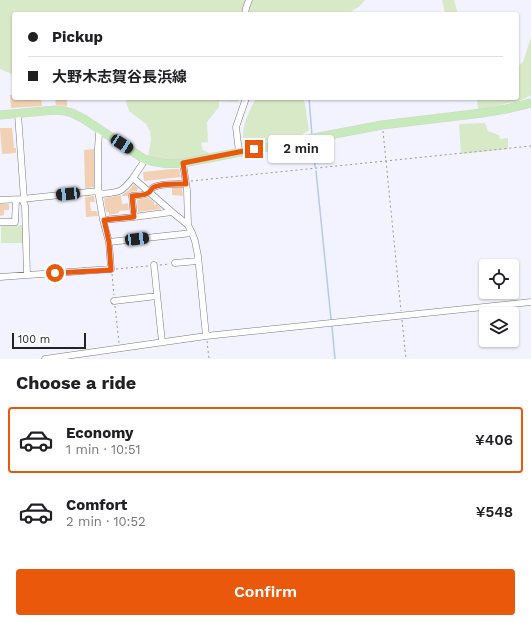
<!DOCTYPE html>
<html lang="en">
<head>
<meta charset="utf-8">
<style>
  body { margin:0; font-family:"Work Sans","Noto Sans JP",sans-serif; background:#f2f2f2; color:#202124; height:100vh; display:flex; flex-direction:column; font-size:15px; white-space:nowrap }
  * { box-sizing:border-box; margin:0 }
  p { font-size:13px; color:#757577 }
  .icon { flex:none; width:22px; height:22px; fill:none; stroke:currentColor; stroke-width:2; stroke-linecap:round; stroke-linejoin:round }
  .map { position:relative; height:359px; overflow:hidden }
  .side { display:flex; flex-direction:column; background:#fff; flex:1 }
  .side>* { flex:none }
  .hud { position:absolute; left:12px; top:12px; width:507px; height:88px; border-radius:4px; box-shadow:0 1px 3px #0004; display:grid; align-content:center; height:88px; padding:0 16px; background:#fff }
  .tools { position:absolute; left:479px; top:259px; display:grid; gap:8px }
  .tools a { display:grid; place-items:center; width:40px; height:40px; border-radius:4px; background:#fff; box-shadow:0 1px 3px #0004; font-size:20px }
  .scale { position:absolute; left:12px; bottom:10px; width:74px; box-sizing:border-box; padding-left:4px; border:2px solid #232327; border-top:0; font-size:11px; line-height:14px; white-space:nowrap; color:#232327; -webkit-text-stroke:3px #fff; paint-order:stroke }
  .end { position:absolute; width:18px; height:18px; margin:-9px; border:5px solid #ea580c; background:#fff; box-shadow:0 0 0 2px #fff }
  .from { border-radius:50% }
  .bubble { position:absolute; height:28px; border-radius:4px; background:#fff; box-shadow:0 1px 3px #0004; font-size:13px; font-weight:600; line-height:28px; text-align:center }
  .car { position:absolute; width:12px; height:24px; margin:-12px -6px; border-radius:5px; box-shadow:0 0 3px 1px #0007; background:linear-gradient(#222 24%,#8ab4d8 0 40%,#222 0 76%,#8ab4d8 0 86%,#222 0) }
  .hud b { display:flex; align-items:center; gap:14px; height:38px; font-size:15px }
  .hud b+b { border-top:1px solid #e0e0e0 }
  .hud i { width:10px; height:10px; background:#202124 }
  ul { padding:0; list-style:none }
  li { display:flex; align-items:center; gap:12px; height:66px; margin:0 8px 6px; padding:0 8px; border:2px solid transparent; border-radius:4px }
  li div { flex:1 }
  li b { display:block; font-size:15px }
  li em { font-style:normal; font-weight:600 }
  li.selected { border-color:#ea580c }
  li>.icon { width:36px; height:36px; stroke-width:1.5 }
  h2 { padding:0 16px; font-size:18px; line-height:48px }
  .button { display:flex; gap:8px; margin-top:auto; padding:8px 16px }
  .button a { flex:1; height:46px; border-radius:4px; background:#ea580c; color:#fff; font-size:16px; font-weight:600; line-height:46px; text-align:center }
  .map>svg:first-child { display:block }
  .green { fill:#d8e9c8 }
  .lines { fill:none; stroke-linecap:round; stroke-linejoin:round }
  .stream { stroke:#b6c8ec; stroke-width:1.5 }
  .building { fill:#f2d0b3 }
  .minor-casing { stroke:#797983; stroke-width:7 }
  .major-casing { stroke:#d3d3d4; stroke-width:9 }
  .path { stroke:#97979f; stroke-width:1; stroke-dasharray:2 3; stroke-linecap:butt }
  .minor { stroke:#fff; stroke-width:6 }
  .major { stroke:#c7eabb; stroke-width:8 }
  .route { stroke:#ea580c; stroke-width:5 }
</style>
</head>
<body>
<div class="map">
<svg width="531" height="359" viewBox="0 0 531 359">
  <rect width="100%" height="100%" fill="#f3f3ff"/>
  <path class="green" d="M0 0H365L360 6 347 14H14V75L0 69Z
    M442 0H454L458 14H445Z
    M531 37V95L522 100 478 110 477 98H517V67L523 62Z
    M125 98H239L238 102 219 101V107L207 122 208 142 201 143 203 150 209 153V155L194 158 170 160 148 157 151 139 150 131 146 124 129 111Z
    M256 98H304L309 130 302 135 256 143 255 138 243 140C242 124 249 112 256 98Z
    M485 123 488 131 499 135 500 139 508 138V149L461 154 459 124Z
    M23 225 24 243H1V226Z"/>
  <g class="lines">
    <path class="stream" d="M309 98 312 136
      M313 143 315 167
      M316 171 331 319
      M332 327 335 359"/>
  </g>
  <path class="building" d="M10 95H14V98H16L17 99 41 98 42 106 11 108Z
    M55 98H67V106L56 105Z
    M0 128H12L14 148H16V153L2 154Z
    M94 149V187L85 188 84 150Z
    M172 169H179L181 177 144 181 143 172Z
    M134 184 138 188 137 191 130 192 128 196H122V195L129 190Z
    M172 188H182L183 196 172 195Z
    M121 195 122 204 128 203 129 210 119 211V213L109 215V212H106L104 198Z
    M94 196 95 202H90L91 211H97L98 216 86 217 85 197Z
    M149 198 154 202V205L157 204 161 209 138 212 137 200Z
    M0 204H9V210H4V215L0 216Z"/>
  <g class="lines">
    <g class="minor-casing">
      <path id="minor" d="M245 14 246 8 249 0
        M18 114 24 199
        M239 152 236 127 246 98
        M144 159 143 163 133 178 172 212 188 225 192 233 195 241 198 256 206 336
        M183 163 187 190 188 225
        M22 199 25 206 27 275
        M0 200 22 199 98 191 102 194C120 192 121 193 133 178
        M134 217 132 196C137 195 144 196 148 193 151 192 151 188 154 187 162 183 178 184 186 184
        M103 220 134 217 172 212
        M0 222H15L16 200
        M109 242 192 233
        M175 263 198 261
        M154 265 162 342
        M0 277 111 269 109 242 103 220 98 191V148L99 134 100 130
        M114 301 157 296
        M45 359 206 336 531 302"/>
    </g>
    <g class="major-casing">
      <path id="major" d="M0 115 55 110 65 111 72 113 84 119 144 159C159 164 168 164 183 163L382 125 482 113 506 109 531 103"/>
    </g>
    <path class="path" d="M383 131 401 311
      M191 181 531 146
      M160 265 170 264
      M116 269 148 266
      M112 274 114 295
      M115 306 119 343
      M402 320 406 359
      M207 341 209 359"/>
    <use href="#minor" class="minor"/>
    <use href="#major" class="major"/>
  </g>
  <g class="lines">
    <path class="route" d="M55 273 111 270 109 242 104 220 134 217 132 196C137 195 144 196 148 193 151 192 151 188 154 187 162 183 178 184 186 184L183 163 254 149"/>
  </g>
</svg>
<div class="tools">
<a><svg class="icon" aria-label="locate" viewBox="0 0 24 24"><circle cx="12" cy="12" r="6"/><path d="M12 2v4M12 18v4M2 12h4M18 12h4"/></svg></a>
<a><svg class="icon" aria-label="layers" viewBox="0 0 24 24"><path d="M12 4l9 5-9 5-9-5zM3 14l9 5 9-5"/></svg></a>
</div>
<div class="scale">100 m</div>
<i class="end from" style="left:55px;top:273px"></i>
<i class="end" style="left:254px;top:149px"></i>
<div class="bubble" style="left:268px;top:135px;width:66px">2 min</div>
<i class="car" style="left:122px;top:144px;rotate:123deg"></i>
<i class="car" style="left:68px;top:194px;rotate:264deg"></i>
<i class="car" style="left:137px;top:239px;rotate:83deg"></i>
<div class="hud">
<b><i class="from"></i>Pickup</b>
<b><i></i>大野木志賀谷長浜線</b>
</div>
</div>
<section class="side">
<h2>Choose a ride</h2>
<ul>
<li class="selected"><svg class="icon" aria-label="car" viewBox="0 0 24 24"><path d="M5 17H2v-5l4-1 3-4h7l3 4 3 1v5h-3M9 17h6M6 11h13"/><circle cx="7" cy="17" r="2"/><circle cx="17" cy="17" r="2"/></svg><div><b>Economy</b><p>1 min · 10:51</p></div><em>¥406</em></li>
<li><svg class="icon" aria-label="car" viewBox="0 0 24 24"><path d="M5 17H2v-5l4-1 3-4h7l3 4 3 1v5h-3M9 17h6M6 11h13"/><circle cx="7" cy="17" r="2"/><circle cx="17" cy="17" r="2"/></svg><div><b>Comfort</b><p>2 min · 10:52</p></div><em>¥548</em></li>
</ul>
<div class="button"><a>Confirm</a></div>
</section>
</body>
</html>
